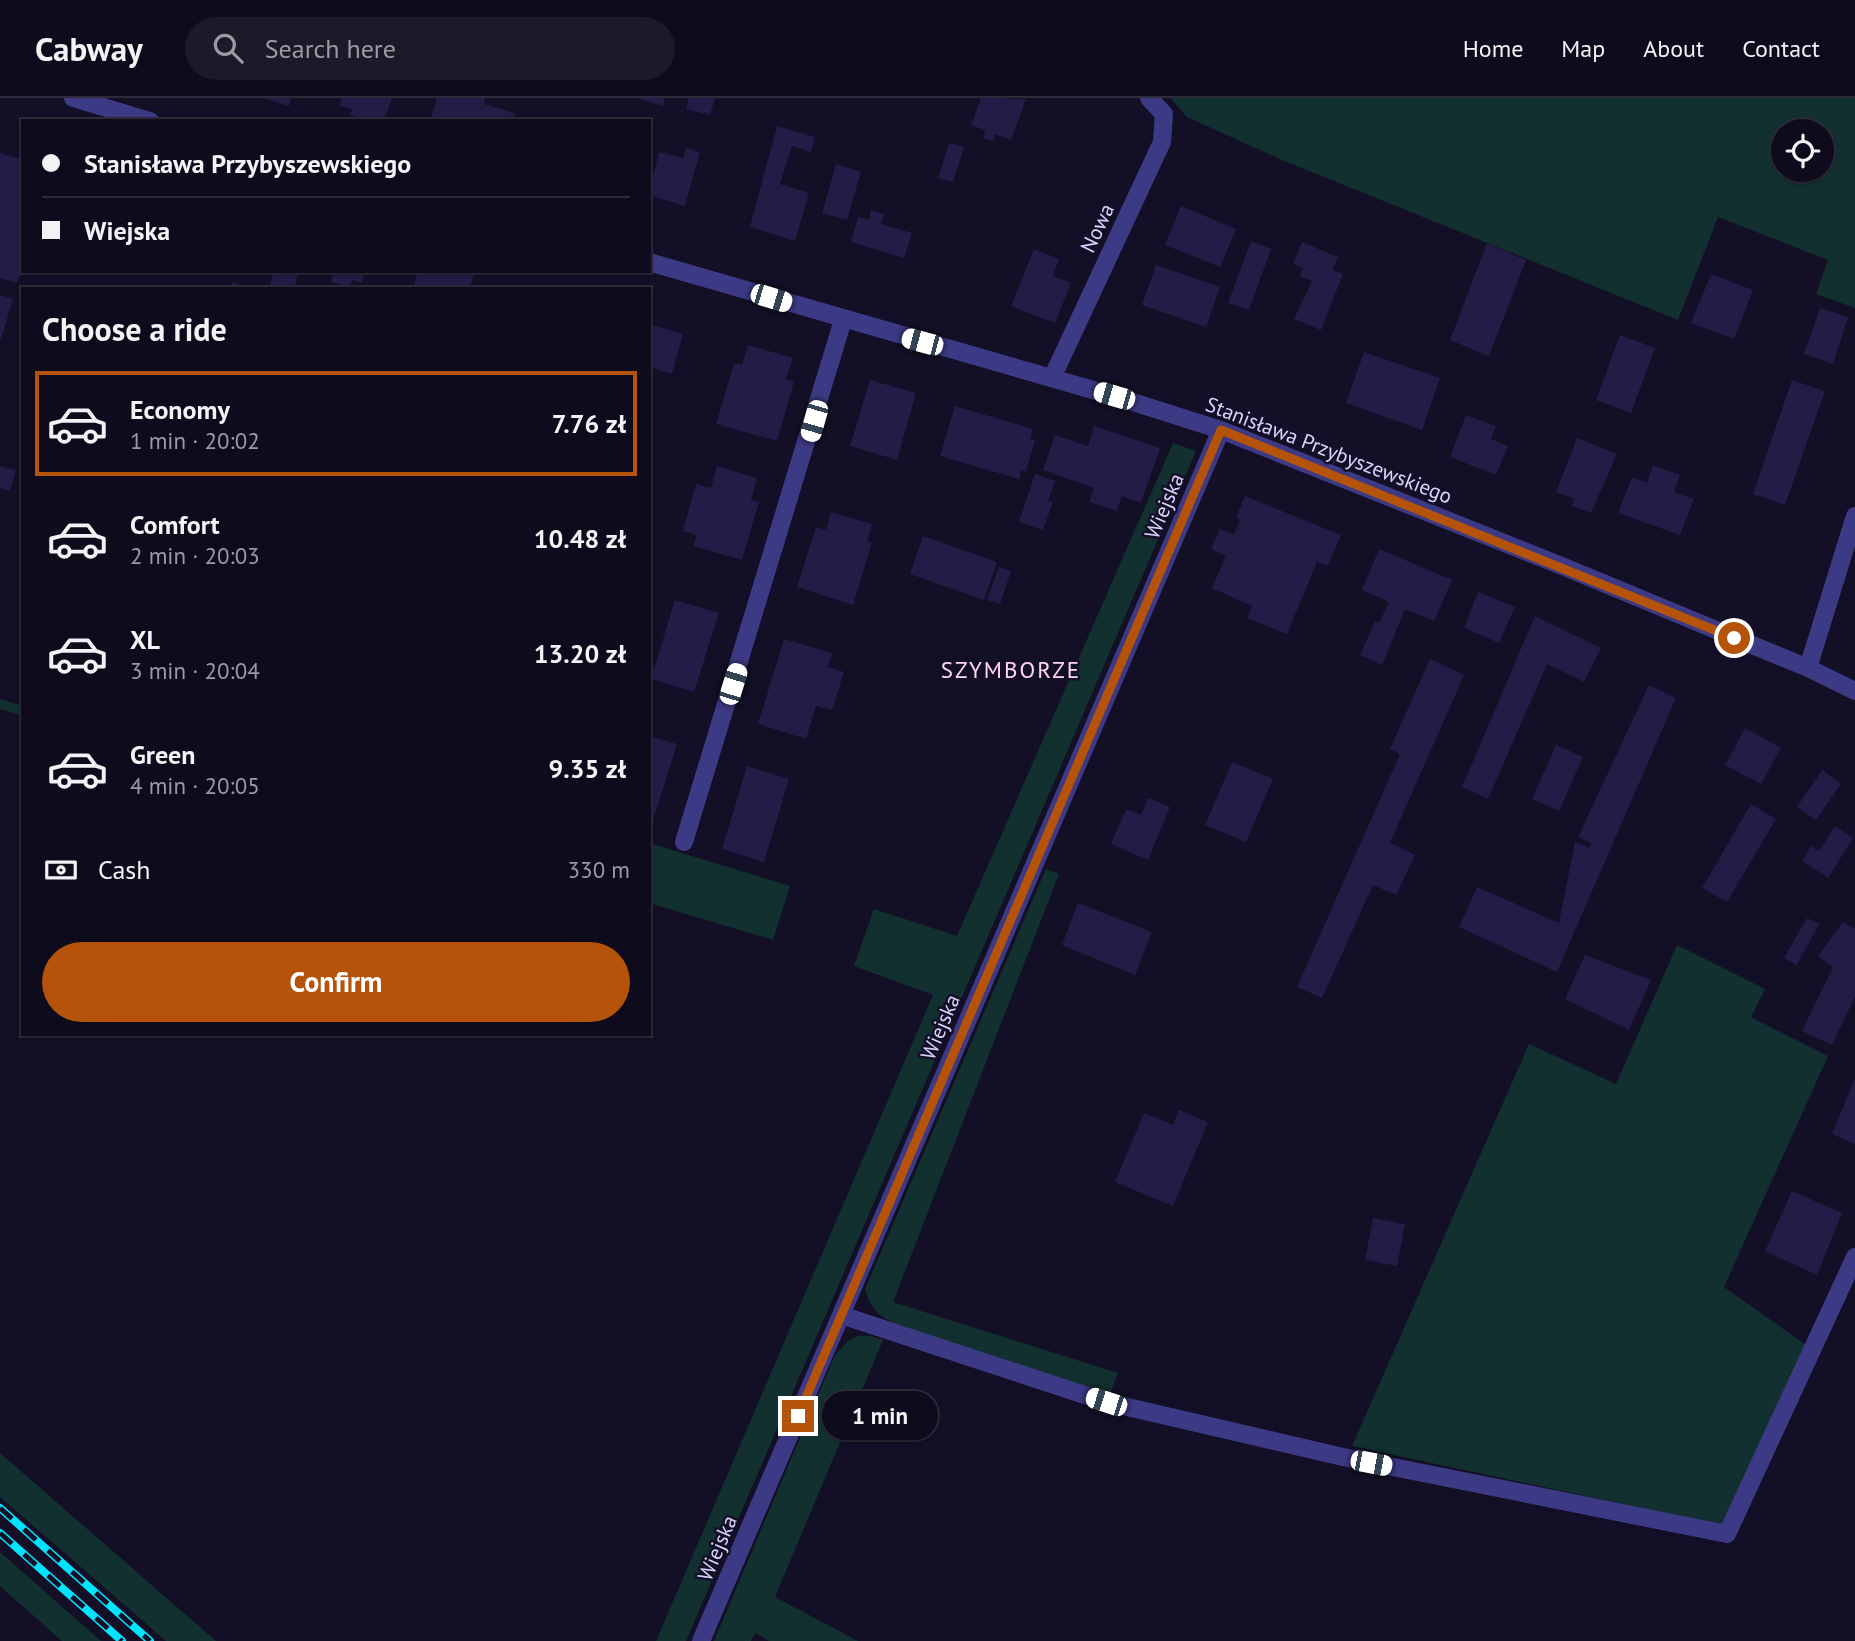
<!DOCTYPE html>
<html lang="en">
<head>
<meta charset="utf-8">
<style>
  body { margin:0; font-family:"PT Sans",sans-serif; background:#1c1929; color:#f1f3f6; height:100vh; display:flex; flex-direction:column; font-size:26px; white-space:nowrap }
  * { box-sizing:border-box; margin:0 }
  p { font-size:23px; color:#9b9ba3 }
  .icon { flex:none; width:38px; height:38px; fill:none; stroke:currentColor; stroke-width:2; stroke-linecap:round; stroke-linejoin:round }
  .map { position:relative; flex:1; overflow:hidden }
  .sheet { position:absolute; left:21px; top:189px; width:630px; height:749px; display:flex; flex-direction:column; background:#0e0b1c; border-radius:0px; box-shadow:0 2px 5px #0004,0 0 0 2px #2e2b3b }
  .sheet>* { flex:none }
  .banner { position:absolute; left:21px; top:21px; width:630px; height:154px; border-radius:0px; box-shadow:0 2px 5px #0004,0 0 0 2px #2e2b3b; display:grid; align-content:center; height:154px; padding:0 21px; background:#0e0b1c }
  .controls { position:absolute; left:1771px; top:21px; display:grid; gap:14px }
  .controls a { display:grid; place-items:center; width:63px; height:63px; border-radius:50%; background:#0e0b1c; box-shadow:0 2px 5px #0004,0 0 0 2px #2e2b3b; font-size:35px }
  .end { position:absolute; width:32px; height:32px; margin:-16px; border:9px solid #b45309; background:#fff; box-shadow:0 0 0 4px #fff }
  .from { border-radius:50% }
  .bubble { position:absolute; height:49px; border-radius:24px; background:#0e0b1c; box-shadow:0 2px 5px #0004,0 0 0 2px #2e2b3b; font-size:23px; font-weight:800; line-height:49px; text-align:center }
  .car { position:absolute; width:21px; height:42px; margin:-21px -10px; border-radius:9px; box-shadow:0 0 5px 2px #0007; background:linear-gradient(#fff 24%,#345 0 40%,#fff 0 76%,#345 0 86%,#fff 0) }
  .banner b { display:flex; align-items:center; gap:24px; height:66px; font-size:26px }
  .banner b+b { border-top:2px solid #2e2b3b }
  .banner i { width:18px; height:18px; background:#f1f3f6 }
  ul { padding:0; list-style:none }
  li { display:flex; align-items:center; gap:21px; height:105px; margin:0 14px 10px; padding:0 7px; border:4px solid transparent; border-radius:0px }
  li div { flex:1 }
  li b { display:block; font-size:26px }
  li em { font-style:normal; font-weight:800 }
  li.current { border-color:#b45309 }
  li>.icon { width:63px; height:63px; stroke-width:1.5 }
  h2 { padding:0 21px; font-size:32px; line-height:84px }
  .pay { display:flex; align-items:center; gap:18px; height:77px; padding:0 21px; font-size:26px }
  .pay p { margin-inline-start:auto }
  .primary-button { display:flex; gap:14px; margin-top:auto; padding:14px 21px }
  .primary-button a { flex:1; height:80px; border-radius:42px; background:#b45309; color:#fff; font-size:28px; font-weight:800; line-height:80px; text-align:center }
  header { display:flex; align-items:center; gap:42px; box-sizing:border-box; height:98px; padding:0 35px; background:#0e0b1c; border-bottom:2px solid #2e2b3b }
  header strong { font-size:33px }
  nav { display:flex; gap:38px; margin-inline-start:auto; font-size:24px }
  .search { width:490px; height:63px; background:#1c1929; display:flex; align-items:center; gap:18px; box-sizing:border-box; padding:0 24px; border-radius:38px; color:#9b9ba3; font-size:26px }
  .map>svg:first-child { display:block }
  .green { fill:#12302f; fill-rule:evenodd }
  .building { fill:#241b47 }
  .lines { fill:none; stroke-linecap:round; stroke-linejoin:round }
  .minor { stroke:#3d3a85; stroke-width:18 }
  .rail-casing { stroke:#00e5ff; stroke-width:8 }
  .rail { stroke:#130f26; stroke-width:5; stroke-dasharray:16; stroke-linecap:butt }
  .route { stroke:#b45309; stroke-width:9 }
  .labels { text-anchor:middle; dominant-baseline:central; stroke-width:5; stroke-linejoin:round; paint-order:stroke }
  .street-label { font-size:21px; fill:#d9d4ff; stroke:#130f26 }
  .neighbourhood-label { font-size:23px; letter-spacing:2px; fill:#ffd6f0; stroke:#130f26 }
</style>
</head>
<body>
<header>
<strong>Cabway</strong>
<div class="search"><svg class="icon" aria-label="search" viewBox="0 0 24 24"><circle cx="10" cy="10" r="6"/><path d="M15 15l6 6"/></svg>Search here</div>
<nav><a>Home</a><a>Map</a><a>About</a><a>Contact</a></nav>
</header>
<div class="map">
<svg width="1855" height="1543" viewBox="0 0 1855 1543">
  <rect width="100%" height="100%" fill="#130f26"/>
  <path class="green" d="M1170 0H1855V210L1816 196 1828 162 1718 119 1678 222 1282 62 1187 19ZM1783 33H1822V72H1783Z
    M1173 345 1196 353 686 1543H656L933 897 854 868 874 811 957 838Z
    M0 601 23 608V618L0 611Z
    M649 745 790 788 773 842 649 805Z
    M1046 771 1059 776 893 1204 1118 1275 1110 1296 895 1226C878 1217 871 1211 865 1191Z
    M1677 847 1765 891 1751 919 1828 958 1724 1189 1806 1247 1722 1427 1352 1348 1529 946 1616 986Z
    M857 1238H871L883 1242 775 1499 858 1543H769L755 1535 751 1543H714L835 1257 848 1243Z
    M0 1355 216 1543H166L0 1399Z
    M0 1454 101 1543H62L0 1488Z"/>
  <path class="building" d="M262 0H291L289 8Z
    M342 0H392L384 23H366L350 17 352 11 340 8Z
    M437 0H485L484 6 515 15 513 23H430Z
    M636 0H665L663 8Z
    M689 0H715L710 17 686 11Z
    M981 0 1026 1 1011 42 995 36 993 43 983 40 985 32 971 27Z
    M777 28 815 39 811 54 792 48 780 86 809 95 795 143 750 129Z
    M949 45 964 49 953 84 938 80Z
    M686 50 700 54 685 108 649 97 659 54 683 60Z
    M0 55 23 62V165L17 185 0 180Z
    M836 66 861 74 847 122 822 115Z
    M1181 108 1236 131 1220 169 1165 147Z
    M871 112 884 116 881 126 912 135 904 160 851 144 858 119 869 122Z
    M1251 143 1271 151 1249 212 1228 205Z
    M1302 144 1338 159 1333 172 1343 176 1321 232 1294 221 1312 183 1300 178 1303 170 1293 166Z
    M1487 145 1526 162 1489 258 1450 242Z
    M1034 151 1059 161 1053 178 1071 185 1055 225 1011 208Z
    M1156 167 1220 189 1206 229 1142 207Z
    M274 173H299L294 191H269Z
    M321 173H365L362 185 352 182 350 189 331 184 333 177Z
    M418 173H466L474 176 469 191H413Z
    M1711 176 1753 192 1734 241 1691 225Z
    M232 184 253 190V191H230Z
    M0 197 13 201 1 241H0Z
    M1820 210 1848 219 1833 266 1804 256Z
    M649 226 683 236 672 276 649 269Z
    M1620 237 1655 250 1631 315 1596 302Z
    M748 247 793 260 786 281 794 284 777 343 716 326 734 265 742 267Z
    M1364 254 1440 280 1422 332 1346 305Z
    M870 282 916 295 897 362 850 348Z
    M1792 282 1825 293 1785 407 1753 396Z
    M955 308 1033 331 1030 341 1035 342 1026 374 1021 372 1019 381 940 358Z
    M1466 317 1496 328 1491 341 1508 348 1496 377 1450 359Z
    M1094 328 1160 350 1141 405 1122 398 1117 413 1089 404 1094 390 1043 372 1055 337 1088 348Z
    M1577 340 1617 356 1591 415 1572 408 1575 401 1556 394Z
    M1653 367 1680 377 1674 394 1694 401 1680 437 1618 415 1632 379 1647 385Z
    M0 368 16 372 10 393 0 390Z
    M717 368 757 380 751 402 759 404 742 462 693 448 697 437 683 433 696 386 711 390Z
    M1035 376 1055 383 1048 403 1053 404 1043 432 1019 424Z
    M1245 398 1341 437 1328 468 1317 464 1287 536 1247 520 1252 508 1212 490 1226 458 1211 451 1220 431 1234 437 1240 422 1236 419Z
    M831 414 872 426 867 443 872 445 853 507 797 489 816 429 826 432Z
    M923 438 997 464 984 502 910 476Z
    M1379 451 1452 482 1434 523 1405 511 1382 567 1360 557 1375 523 1379 525 1389 504 1362 492Z
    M999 469 1011 473 1000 506 987 502Z
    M1478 494 1515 509 1499 545 1464 530Z
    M675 502 719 515 694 594 651 581Z
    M1535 518 1601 550 1584 584 1547 566 1488 701 1462 689Z
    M784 541 832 555 828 569 844 574 832 612 816 608 806 641 758 626Z
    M1430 561 1464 577 1390 745 1415 757 1396 797 1373 787 1322 900 1297 889 1400 656 1390 651Z
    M1649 587 1676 600 1557 874 1459 829 1477 789 1559 825 1575 744 1589 750 1591 745 1578 739Z
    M1745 630 1781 650 1761 686 1725 667Z
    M649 638 677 646 650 732H649Z
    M1556 647 1583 659 1559 713 1532 701Z
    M1232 664 1273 681 1246 744 1205 727Z
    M747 668 789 681 764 764 722 751Z
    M1822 672 1841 686 1816 722 1797 709Z
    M1148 700 1170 709 1148 762 1111 746 1126 711 1141 717Z
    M1751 706 1776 721 1727 804 1702 790Z
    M1835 728 1853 740 1828 780 1802 763 1811 748 1819 753Z
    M1078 805 1152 834 1135 877 1062 847Z
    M1807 820 1819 826 1797 867 1784 860Z
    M1843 824 1855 831V899L1832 947 1802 933 1833 869 1818 858Z
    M1585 857 1651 882 1629 932 1565 901Z
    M1855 980V1046L1832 1036Z
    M1179 1012 1208 1024 1173 1108 1115 1084 1144 1015 1173 1027Z
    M1792 1093 1842 1115 1817 1177 1765 1153Z
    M1373 1120 1405 1126 1397 1168 1365 1162Z"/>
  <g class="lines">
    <path class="minor" d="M73 0 150 23
      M649 164 1114 298 1221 332 1562 468 1808 570 1855 593
      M1052 280 1162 44 1164 16 1149 0
      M1808 570 1855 418
      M684 744 843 222
      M841 1217 1106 1304 1343 1359 1727 1436 1855 1159
      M701 1543 1221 332"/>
    <g class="rail-casing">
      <path id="rail" d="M0 1410 150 1543
        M0 1435 122 1543"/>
    </g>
    <use href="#rail" class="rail"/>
  </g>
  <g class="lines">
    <path class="route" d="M798 1318 1221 332 1734 540"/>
  </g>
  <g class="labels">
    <g class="street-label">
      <text transform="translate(1097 130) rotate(-65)">Nowa</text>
      <text transform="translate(1329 352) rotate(21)">Stanisława Przybyszewskiego</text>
      <text transform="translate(1164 408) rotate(-67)">Wiejska</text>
      <text transform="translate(940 929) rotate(-67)">Wiejska</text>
      <text transform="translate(717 1450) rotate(-67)">Wiejska</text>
    </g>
    <g class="neighbourhood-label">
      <text x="1011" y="571">SZYMBORZE</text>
    </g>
  </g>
</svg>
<div class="controls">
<a><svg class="icon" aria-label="locate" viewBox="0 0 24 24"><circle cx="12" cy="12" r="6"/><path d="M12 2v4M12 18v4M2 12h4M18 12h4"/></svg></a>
</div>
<i class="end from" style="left:1734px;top:540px"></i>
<i class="end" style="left:798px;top:1318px"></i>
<div class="bubble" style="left:822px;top:1293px;width:116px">1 min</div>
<i class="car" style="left:771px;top:200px;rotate:107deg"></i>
<i class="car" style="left:922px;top:244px;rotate:285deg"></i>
<i class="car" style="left:1114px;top:298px;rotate:286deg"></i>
<i class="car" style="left:814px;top:323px;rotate:196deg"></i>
<i class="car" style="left:733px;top:586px;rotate:17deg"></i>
<i class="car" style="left:1106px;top:1304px;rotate:288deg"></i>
<i class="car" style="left:1371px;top:1365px;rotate:101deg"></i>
<div class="banner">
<b><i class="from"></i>Stanisława Przybyszewskiego</b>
<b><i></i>Wiejska</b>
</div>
<section class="sheet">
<h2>Choose a ride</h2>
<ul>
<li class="current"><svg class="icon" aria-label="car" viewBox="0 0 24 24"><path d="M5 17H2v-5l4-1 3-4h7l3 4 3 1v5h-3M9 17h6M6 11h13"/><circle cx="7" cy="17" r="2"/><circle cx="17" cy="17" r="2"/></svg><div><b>Economy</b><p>1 min · 20:02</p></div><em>7.76 zł</em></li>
<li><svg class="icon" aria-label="car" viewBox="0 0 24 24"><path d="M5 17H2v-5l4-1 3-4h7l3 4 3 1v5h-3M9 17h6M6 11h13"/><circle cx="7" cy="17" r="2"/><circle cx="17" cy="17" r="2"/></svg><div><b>Comfort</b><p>2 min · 20:03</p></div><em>10.48 zł</em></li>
<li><svg class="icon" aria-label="car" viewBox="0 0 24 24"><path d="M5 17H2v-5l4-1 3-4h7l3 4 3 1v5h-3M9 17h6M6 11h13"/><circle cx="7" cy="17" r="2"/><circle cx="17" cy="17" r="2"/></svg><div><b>XL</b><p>3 min · 20:04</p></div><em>13.20 zł</em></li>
<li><svg class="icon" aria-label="car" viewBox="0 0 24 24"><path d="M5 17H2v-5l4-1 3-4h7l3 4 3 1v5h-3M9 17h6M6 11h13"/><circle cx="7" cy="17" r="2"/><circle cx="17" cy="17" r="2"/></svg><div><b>Green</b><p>4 min · 20:05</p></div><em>9.35 zł</em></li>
</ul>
<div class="pay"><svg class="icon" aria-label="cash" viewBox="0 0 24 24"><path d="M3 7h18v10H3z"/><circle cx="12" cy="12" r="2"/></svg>Cash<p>330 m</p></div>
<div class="primary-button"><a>Confirm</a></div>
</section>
</div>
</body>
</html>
